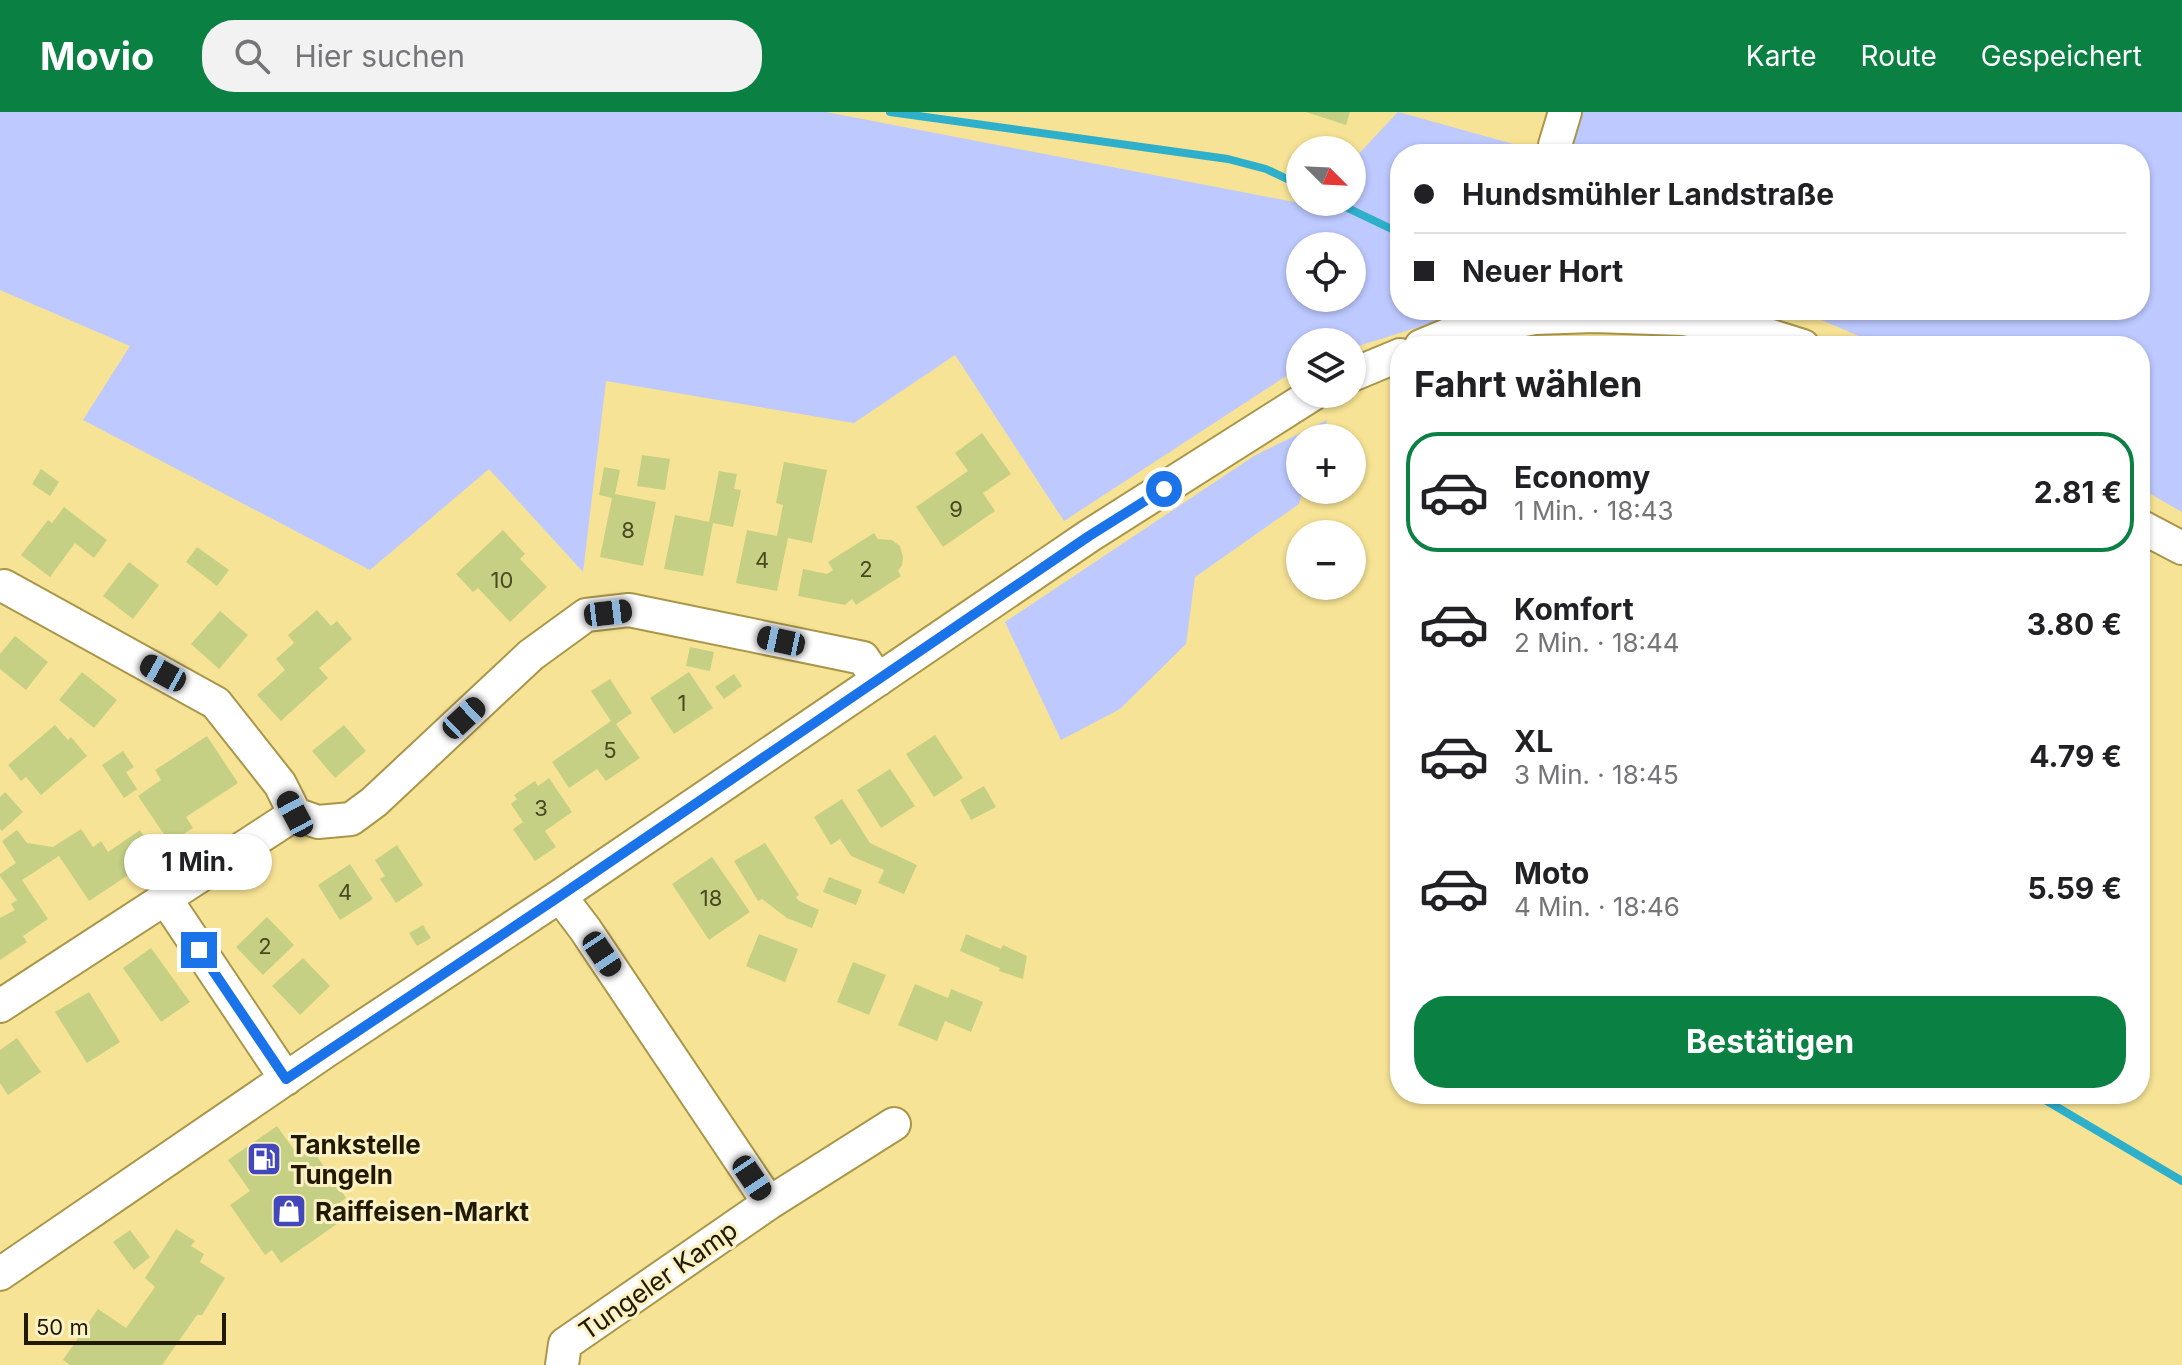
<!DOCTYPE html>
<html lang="de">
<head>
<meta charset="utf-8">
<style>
  body { margin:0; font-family:Inter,sans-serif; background:#f2f2f2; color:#202124; height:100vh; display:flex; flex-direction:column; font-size:30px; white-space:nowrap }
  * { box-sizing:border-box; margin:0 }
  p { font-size:26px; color:#757577 }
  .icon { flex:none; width:44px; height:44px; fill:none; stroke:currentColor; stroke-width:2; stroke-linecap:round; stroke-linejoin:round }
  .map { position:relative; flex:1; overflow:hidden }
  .side { position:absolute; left:1390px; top:224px; width:760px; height:768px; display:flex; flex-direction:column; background:#fff; border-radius:32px; box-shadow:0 2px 6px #0004 }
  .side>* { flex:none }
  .guide { position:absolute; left:1390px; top:32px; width:760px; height:176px; border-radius:32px; box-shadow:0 2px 6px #0004; display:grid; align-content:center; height:176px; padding:0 24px; background:#fff }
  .needle { width:52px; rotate:114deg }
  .controls { position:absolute; left:1286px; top:24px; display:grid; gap:16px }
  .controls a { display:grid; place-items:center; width:80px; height:80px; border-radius:50%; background:#fff; box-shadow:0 2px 6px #0004; font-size:40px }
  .scale { position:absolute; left:24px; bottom:20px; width:202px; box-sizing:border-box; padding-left:8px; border:4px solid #211a00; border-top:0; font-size:22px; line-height:28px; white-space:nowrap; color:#211a00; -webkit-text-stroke:6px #fcf1c3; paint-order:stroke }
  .end { position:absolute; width:36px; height:36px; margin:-18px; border:10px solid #1a73e8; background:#fff; box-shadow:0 0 0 4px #fff }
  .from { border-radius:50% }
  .bubble { position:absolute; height:56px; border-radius:28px; background:#fff; box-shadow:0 2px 6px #0004; font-size:26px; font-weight:700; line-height:56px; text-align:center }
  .car { position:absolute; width:24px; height:48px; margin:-24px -12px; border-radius:10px; box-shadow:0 0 6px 2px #0007; background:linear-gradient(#222 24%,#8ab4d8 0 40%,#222 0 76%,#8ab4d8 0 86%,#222 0) }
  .guide b { display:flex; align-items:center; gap:28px; height:76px; font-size:30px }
  .guide b+b { border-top:2px solid #e0e0e0 }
  .guide i { width:20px; height:20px; background:#202124 }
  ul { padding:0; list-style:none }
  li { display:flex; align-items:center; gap:24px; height:120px; margin:0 16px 12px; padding:0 8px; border:4px solid transparent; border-radius:32px }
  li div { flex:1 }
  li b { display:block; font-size:30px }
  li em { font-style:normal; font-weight:700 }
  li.active { border-color:#0b8043 }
  li>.icon { width:72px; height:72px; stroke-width:1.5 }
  h2 { padding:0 24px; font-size:36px; line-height:96px }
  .cta { display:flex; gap:16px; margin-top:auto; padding:16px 24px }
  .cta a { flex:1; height:92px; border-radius:32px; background:#0b8043; color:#fff; font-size:32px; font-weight:700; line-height:92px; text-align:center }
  header { display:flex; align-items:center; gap:48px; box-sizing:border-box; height:112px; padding:0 40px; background:#0b8043; color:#fff }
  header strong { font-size:38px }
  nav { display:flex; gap:44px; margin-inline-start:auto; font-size:28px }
  .search { width:560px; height:72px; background:#f2f2f2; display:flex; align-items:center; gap:20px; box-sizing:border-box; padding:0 28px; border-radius:32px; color:#757577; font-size:30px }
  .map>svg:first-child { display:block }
  .green { fill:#bdc9ff; fill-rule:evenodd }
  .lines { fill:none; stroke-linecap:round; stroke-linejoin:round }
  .stream { stroke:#2eb0cb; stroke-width:8 }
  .building { fill:#c5d084 }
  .minor-casing { stroke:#a99649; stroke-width:36 }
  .minor { stroke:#fff; stroke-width:32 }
  .route { stroke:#1a73e8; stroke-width:10 }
  .labels { text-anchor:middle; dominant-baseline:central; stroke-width:6; stroke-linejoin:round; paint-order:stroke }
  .number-label { font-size:22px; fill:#4a4821 }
  .poi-label { font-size:26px; font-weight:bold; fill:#211a00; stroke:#fcf1c3; text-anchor:start }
  .street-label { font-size:26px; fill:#211a00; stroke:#fcf1c3 }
</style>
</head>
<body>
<header>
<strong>Movio</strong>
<div class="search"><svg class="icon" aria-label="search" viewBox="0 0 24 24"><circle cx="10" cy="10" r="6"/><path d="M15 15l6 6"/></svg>Hier suchen</div>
<nav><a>Karte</a><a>Route</a><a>Gespeichert</a></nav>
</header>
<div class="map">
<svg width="2182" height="1253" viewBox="0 0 2182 1253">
  <rect width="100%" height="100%" fill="#f7e395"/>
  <path class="green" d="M0 0H826L1310 93 1314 90H1352V49L1398 0 1542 40V42H1400V198H1473L1352 236V230H1300V255L1064 409 955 243 854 311 606 269 583 460 489 357 370 458 83 308 130 234 0 178ZM1300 134H1352V186H1300Z
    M1576 0H2182V400L2140 376V234H1882L1798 198H2140V42H1569Z
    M1327 308 1321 326H1300V378H1303L1299 392 1195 465 1186 532 1120 597 1061 628 1005 510 1254 344Z"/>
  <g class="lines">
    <path class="stream" d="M890 0 1228 47 1266 57 1300 73
      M1335 90 1400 121
      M1533 228 1537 234
      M2035 982 2182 1069"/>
  </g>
  <path class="building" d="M1306 0H1350L1346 13Z
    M982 321 1011 362 983 381 995 399 943 435 916 395 968 359 955 341Z
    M642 343 670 347 665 378 637 374Z
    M784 350 827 358 812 431 788 426 777 479 736 471 747 418 777 424 783 393 776 391Z
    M604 355 620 358 615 382 656 390 643 454 600 445 612 386 599 383Z
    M41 357 59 370 50 384 32 372Z
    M719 359 737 362 734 377 741 378 733 415 713 411 703 464 664 457 675 403 709 410Z
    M64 395 107 428 94 446 75 431 50 465 21 443 48 408 52 411Z
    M503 418 525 442 520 447 547 475 510 510 478 476 473 480 456 462Z
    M874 421 878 427 892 428 900 434 903 445 902 453 898 459 901 464 856 493 852 487 845 493 798 484 803 457 827 462 833 458 828 450Z
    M197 435 229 458 217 474 186 450Z
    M129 450 159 473 133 507 103 484Z
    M317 498 331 514 337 509 352 527 319 556 328 566 281 609 257 583 285 558 276 547 294 531 288 523Z
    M220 499 248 523 219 557 191 532Z
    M15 524 48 550 26 578 0 557V542Z
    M690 535 714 540 710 559 686 554Z
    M82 560 117 588 94 616 59 588Z
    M689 560 713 596 674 622 650 586Z
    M734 562 742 574 724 587 715 575Z
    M610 567 632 601 616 612 640 646 606 669 597 657 569 676 552 650 611 609 591 579Z
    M55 613 68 628 71 625 87 644 41 683 26 665 21 669 8 653Z
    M344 613 366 639 335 666 312 639Z
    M935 623 963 666 934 685 906 642Z
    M207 624 238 671 186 705 193 716 170 731 138 684 161 668 155 658Z
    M123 639 134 655 126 660 137 677 124 686 102 653Z
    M890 657 915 694 881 716 857 678Z
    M549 666 572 700 545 719 556 735 535 749 513 717 523 710 511 692 517 687 514 683 535 669 538 674Z
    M984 674 996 695 971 708 960 688Z
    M5 680 23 700 2 719 0 717V685Z
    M842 687 870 731 917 753 904 782 878 771 884 758 851 744 840 727 831 733 814 705Z
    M81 717 93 735 101 729 108 740 140 718 157 744 89 789 59 744 42 755 22 768 48 807 23 824 27 830 0 848V806L15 798 11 792 17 788 0 764V762L16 751 2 729 17 718 27 731 53 735Z
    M765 731 799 783 796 785 799 789 819 798 812 816 787 806 762 787 758 789 734 749Z
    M397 733 423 773 396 791 380 767 385 764 375 748Z
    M712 745 750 800 709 828 672 772Z
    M350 752 373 787 340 808 318 773Z
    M829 765 862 778 856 793 823 780Z
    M267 805 294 833 263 863 236 835Z
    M423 813 431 826 417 834 409 821Z
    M759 822 798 837 785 870 746 854Z
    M966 822 1001 837 1003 833 1027 844 1023 867 999 859 1000 856 960 839Z
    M151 836 190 890 161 910 123 856Z
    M303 846 330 874 300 903 272 874Z
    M853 850 886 863 869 903 837 890Z
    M915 872 948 886 951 877 983 890 971 920 945 909 937 929 898 913Z
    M89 880 120 930 87 951 55 900Z
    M17 926 41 960 8 983 0 971V938Z
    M277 1014 299 1045 311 1036 346 1086 338 1092 347 1105 281 1151 272 1138 265 1143 230 1093 250 1079 228 1048Z
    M176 1117 195 1129 191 1134 204 1142 200 1150 225 1166 202 1203H197L162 1253H70L63 1248 98 1197 126 1216 155 1175 145 1166Z
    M130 1118 150 1145 134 1158 113 1130Z"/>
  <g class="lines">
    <g class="minor-casing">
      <path id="minor" d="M1556 42 1555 33 1565 0
        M1421 234 1450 222 1535 206 1594 204 1683 207 1755 219 1803 234
        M1352 263 1400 243
        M2140 414 2182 436
        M295 702 318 710 351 707 374 690 531 543 586 503 629 498 863 546 878 568
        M560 784 585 817 769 1091 565 1232 562 1253
        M165 786 286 967
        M0 894 295 702 280 672 216 591 4 474
        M769 1091 894 1012
        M0 1162 326 939 560 784 1089 424 1313 282"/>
    </g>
    <use href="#minor" class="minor"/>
  </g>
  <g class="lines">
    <path class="route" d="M199 838 286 967 560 784 1089 424 1164 377"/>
  </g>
  <defs>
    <g id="fuel-square" transform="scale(1.8)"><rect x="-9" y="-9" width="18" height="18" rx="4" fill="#4347bc" stroke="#fcf1c3"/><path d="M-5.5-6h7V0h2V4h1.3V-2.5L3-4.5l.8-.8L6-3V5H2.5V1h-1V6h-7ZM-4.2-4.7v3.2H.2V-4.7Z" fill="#fff"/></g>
    <g id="shop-square" transform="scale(1.8)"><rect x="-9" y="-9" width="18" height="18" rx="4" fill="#4347bc" stroke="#fcf1c3"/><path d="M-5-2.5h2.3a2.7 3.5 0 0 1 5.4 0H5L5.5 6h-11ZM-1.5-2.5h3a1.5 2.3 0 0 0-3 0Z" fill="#fff"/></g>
  </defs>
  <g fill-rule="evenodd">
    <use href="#fuel-square" x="264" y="1047"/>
    <use href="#shop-square" x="289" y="1099"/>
  </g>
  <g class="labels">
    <g class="number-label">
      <text x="956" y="397">9</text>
      <text x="628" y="418">8</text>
      <text x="762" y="448">4</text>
      <text x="866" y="457">2</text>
      <text x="502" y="468">10</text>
      <text x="682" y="591">1</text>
      <text x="610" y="638">5</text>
      <text x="541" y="696">3</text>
      <text x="345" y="780">4</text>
      <text x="711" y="786">18</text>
      <text x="265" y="834">2</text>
    </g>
    <g class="poi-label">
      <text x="290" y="1032">Tankstelle<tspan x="290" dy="30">Tungeln</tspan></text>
      <text x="315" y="1099">Raiffeisen-Markt</text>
    </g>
    <g class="street-label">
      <text transform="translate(658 1168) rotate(-35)">Tungeler Kamp</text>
    </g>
  </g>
</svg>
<div class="controls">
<a><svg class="needle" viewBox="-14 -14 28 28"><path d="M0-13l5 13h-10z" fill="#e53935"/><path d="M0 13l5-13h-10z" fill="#757577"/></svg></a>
<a><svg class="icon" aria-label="locate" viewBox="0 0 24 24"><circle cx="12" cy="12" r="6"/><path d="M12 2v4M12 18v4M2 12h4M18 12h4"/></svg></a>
<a><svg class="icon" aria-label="layers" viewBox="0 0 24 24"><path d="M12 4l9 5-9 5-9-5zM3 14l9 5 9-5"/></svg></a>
<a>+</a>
<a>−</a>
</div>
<div class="scale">50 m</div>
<i class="end from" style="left:1164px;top:377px"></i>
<i class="end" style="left:199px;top:838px"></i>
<div class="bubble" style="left:124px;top:722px;width:148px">1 Min.</div>
<i class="car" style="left:608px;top:501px;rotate:83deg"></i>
<i class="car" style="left:781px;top:529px;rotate:282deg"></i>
<i class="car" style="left:163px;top:561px;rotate:299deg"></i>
<i class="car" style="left:464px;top:606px;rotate:47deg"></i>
<i class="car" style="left:295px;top:702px;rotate:332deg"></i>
<i class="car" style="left:602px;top:842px;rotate:146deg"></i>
<i class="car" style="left:752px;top:1066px;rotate:146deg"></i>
<div class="guide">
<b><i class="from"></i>Hundsmühler Landstraße</b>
<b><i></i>Neuer Hort</b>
</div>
<section class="side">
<h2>Fahrt wählen</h2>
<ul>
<li class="active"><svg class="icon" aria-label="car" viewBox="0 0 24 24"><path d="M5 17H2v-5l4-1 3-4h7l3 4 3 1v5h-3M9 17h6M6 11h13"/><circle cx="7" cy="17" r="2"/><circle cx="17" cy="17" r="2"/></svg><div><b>Economy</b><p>1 Min. · 18:43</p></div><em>2.81 €</em></li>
<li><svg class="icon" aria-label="car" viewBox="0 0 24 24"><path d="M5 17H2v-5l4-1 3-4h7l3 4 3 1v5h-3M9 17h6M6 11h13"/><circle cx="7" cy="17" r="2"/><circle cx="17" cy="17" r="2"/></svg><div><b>Komfort</b><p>2 Min. · 18:44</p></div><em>3.80 €</em></li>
<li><svg class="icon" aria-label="car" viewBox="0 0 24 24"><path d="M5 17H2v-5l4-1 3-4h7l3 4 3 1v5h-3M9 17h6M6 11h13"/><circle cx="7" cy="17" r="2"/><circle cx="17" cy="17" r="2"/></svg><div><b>XL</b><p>3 Min. · 18:45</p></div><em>4.79 €</em></li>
<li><svg class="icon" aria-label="car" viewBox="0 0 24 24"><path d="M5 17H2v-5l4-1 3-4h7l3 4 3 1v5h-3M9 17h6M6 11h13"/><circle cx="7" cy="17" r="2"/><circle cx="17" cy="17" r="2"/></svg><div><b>Moto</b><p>4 Min. · 18:46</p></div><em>5.59 €</em></li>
</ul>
<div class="cta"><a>Bestätigen</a></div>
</section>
</div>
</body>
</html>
